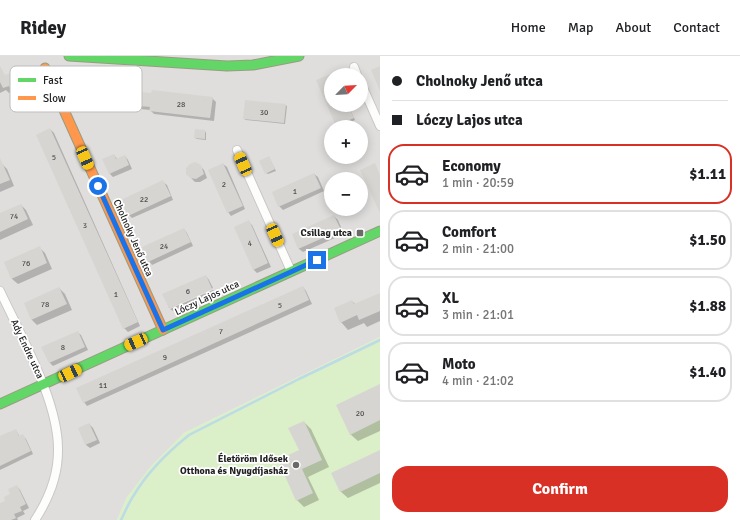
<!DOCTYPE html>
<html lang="en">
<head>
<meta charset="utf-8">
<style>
  body { margin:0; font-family:Signika,sans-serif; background:#f2f2f2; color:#202124; height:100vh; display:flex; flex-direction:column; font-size:15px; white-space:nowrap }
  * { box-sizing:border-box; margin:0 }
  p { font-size:13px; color:#757577 }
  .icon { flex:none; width:22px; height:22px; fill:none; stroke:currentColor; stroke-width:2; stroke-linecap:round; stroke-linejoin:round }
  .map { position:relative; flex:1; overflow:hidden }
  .sheet { display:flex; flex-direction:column; background:#fff; width:360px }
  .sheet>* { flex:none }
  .guide { display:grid; align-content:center; height:88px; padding:0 12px; background:#fff }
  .needle { width:26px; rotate:66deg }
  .buttons { position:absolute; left:324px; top:12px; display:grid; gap:8px }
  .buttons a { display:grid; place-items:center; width:44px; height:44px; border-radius:50%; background:#fff; box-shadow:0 2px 10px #0003; font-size:20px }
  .end { position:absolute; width:18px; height:18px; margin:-9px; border:5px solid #1a73e8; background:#fff; box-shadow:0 0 0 2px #fff }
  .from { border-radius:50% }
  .car { position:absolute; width:12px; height:24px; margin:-12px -6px; border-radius:5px; box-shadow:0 0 3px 1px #0007; background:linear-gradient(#f5c518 24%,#345 0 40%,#f5c518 0 76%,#345 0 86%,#f5c518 0) }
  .guide b { display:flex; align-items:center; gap:14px; height:38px; font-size:15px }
  .guide b+b { border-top:1px solid #e0e0e0 }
  .guide i { width:10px; height:10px; background:#202124 }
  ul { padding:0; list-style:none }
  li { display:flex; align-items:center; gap:12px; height:60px; margin:0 8px 6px; padding:0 4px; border:2px solid #e0e0e0; border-radius:16px }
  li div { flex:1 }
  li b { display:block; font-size:15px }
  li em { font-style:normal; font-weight:700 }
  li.selected { border-color:#d93025 }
  li>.icon { width:36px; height:36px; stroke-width:1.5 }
  .button { display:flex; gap:8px; margin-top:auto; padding:8px 12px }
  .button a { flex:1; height:46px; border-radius:16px; background:#d93025; color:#fff; font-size:16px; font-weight:700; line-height:46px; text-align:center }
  header { display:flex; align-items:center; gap:24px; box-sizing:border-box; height:56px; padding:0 20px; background:#fff; border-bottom:1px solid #e0e0e0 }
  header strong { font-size:19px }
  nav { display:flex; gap:22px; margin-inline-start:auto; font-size:14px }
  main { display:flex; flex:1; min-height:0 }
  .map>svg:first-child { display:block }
  .residential { fill:#dfdedc; fill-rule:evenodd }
  .grass { fill:#dbefc8 }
  .shadow { fill:#0003 }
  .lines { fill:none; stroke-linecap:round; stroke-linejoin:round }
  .stream { stroke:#bcdbe5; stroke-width:2.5 }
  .building { fill:#d7d5d2 }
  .street-casing { stroke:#c9c8c7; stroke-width:10 }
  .fast-casing { stroke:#999c81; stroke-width:11 }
  .slow-casing { stroke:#999c81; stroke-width:11 }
  .street { stroke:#fdfdfc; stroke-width:8 }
  .fast { stroke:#63d668; stroke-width:9 }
  .slow { stroke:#ff974d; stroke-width:9 }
  .route { stroke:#1a73e8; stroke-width:5 }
  .poi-dot { fill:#6a6a68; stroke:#fff; stroke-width:1.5 }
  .labels { text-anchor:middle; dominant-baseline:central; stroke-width:3.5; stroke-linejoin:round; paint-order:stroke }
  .number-label { font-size:8px; fill:#4f4f4e }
  .poi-label { font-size:10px; font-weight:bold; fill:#222; stroke:#fff; text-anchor:end }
  .street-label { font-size:10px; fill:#222; stroke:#fff }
  .key { fill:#fff; stroke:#bdbdbd; stroke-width:1 }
  .key-label { font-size:11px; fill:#222 }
</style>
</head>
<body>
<header>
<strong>Ridey</strong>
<nav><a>Home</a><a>Map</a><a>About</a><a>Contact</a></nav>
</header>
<main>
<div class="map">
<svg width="380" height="464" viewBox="0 0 380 464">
  <rect width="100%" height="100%" fill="#f0efeb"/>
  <path class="residential" d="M0 0H380V281L184 377 127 441 117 464H0ZM331 19H361V49H331ZM331 71H361V101H331ZM331 123H361V153H331Z"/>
  <path class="grass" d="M380 281V464H117L127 441 151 410 184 377Z"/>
  <path class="shadow" d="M12 17 15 20 20 18 23 21 29 18 34 23 40 36 34 38 32 36 25 39 23 36 17 38 14 35 9 37 6 34 0 37V19L6 20Z
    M333 18 335 19H331V49H348L355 64 338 71 317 25Z
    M212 42 216 46 214 65 154 58 150 54 83 47 79 44Z
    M285 49 287 50 285 68 246 64 244 63Z
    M50 73 54 77 140 270 128 276 124 272Z
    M205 75 206 77V84L197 83 195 82Z
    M114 99 117 103 125 100 128 104 132 113 113 121 110 118Z
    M269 101 276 115 268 118 266 117Z
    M2 108 7 113 14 130 0 136V109Z
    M223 108 227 111 245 153 231 160 228 156Z
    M200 110 204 114 207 122 200 126H195L191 122Z
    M314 118 318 121 324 135 283 154 279 150 273 137Z
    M163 126 167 129 173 144 132 162 129 159Z
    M21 149 26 154 33 169 0 184V158Z
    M334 160 338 164 344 178 303 196 299 193 293 179Z
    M249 166 252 169 271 211 257 217 253 213Z
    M184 173 187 177 193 190 152 209 149 205Z
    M39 191 45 197 52 213 18 228 12 223 5 207Z
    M206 220 209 224 213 232 169 252 164 239Z
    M303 231 306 235 312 248 87 350 84 346Z
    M59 232 65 238 72 254 37 269 32 264 25 248Z
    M213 234 215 237 173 255 170 253Z
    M380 238V265L367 271 364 267 348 274 341 266 352 245 356 249Z
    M77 276 81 279 88 294 53 310 49 306Z
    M380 329V375L358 385 350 378Z
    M304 366 311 373 329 411 308 421 319 444 304 451 297 444 300 395Z
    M89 368 93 372 100 387 90 392 86 389Z
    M16 374 20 381 23 380 26 383 33 398 0 414V381Z
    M380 395V427L348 442 340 435Z
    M17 430 20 434 29 452 23 455 25 458 17 462 18 464H0V448L7 445Z"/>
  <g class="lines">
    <path class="stream" d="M121 464C125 456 129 446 134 439 148 415 168 396 189 379L299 323 380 284"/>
  </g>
  <path class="building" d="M0 10 5 19 12 16 14 20 20 17 22 20 29 17 35 30 28 34 26 30 19 34 17 31 11 34 9 30 3 32 0 26Z
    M380 10V35L371 14Z
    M331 18V49H348L354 62 336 70 316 24Z
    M80 30 151 37 152 34 213 41 210 62 149 55 150 51 78 44Z
    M245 44 286 48 284 67 243 63Z
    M50 72 138 266 123 273 36 79Z
    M195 73 205 74V83L194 82Z
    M114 98 116 103 125 99 129 109 109 118 102 103Z
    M269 100 275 113 265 118 259 105Z
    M0 102 10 124 0 128Z
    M195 106 201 109 204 118 196 123 190 122 186 118V112L190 108Z
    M223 107 243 150 227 157 208 114Z
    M375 107 380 119V157L360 114Z
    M314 117 321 132 278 151 272 136Z
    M163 124 171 140 128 160 121 144Z
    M21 148 28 163 0 176V157Z
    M334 159 341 174 298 193 292 178Z
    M249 164 268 207 253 214 234 171Z
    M184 172 191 186 148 206 142 191Z
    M40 190 47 207 11 223 4 206Z
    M206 219 212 233 169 252 162 238Z
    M303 230 309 244 83 347 76 332Z
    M59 231 67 248 31 264 24 247Z
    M380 237V255L359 264 357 259 340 267 334 252 352 244 354 248Z
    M78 275 85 291 49 307 41 291Z
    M380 328V364L350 379 336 349Z
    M304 365 322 404 302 413 313 437 296 445 278 404 299 394 288 372Z
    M89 367 97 384 85 389 78 372Z
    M16 373 19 380 23 378 31 395 0 410V380Z
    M380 394V417L340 436 331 417Z
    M17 429 26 448 20 451 22 455 14 458 16 462 11 464H0V447L5 445 4 441 10 438 8 433Z"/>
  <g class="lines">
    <g class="street-casing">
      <path id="street" d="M354 11 357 19
        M361 27 380 70
        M237 94 291 215
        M0 235C21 280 59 346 58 395 58 419 48 444 35 464"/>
    </g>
    <g class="fast-casing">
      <path id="fast" d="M69 0 227 10 253 9 299 0
        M0 348 380 175"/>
    </g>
    <g class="slow-casing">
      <path id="slow" d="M45 12 163 274"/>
    </g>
    <use href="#street" class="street"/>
    <use href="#fast" class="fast"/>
    <use href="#slow" class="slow"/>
  </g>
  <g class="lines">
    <path class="route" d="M98 130 163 274 317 204"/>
  </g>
  <g class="poi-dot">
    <rect x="356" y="173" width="8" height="8" rx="2"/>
    <circle cx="296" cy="409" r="4"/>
  </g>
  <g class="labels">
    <g class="number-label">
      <text x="181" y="48">28</text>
      <text x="264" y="56">30</text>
      <text x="54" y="101">5</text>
      <text x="224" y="128">2</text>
      <text x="295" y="135">1</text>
      <text x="144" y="143">22</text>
      <text x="14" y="160">74</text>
      <text x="85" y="169">3</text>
      <text x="250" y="187">4</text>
      <text x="164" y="190">24</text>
      <text x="26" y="207">76</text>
      <text x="188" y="235">6</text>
      <text x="116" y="238">1</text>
      <text x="45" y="248">78</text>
      <text x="280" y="249">5</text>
      <text x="221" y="275">7</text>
      <text x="63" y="291">8</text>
      <text x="165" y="301">9</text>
      <text x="103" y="329">11</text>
      <text x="360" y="357">20</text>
    </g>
    <g class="poi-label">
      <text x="352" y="177">Csillag utca</text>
      <text x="288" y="403">Életöröm Idősek<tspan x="288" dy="12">Otthona és Nyugdíjasház</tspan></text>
    </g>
    <g class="street-label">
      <text transform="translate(133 182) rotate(66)">Cholnoky Jenő utca</text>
      <text transform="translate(207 242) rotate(-25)">Lóczy Lajos utca</text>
      <text transform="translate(27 293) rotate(65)">Ady Endre utca</text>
    </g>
  </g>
  <rect x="10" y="10" width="132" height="46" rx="6" class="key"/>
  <rect x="18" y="22" width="18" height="4" fill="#63d668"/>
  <rect x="18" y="40" width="18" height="4" fill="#ff974d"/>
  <g class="key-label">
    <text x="43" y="28">Fast</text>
    <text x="43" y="46">Slow</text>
  </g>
</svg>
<div class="buttons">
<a><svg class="needle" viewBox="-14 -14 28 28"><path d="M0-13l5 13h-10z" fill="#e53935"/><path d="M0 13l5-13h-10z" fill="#757577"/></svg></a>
<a>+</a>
<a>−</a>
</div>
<i class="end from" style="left:98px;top:130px"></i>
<i class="end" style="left:317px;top:204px"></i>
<i class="car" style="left:85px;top:102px;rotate:156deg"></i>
<i class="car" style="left:243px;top:108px;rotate:336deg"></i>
<i class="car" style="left:275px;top:179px;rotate:156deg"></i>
<i class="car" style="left:136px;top:286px;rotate:246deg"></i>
<i class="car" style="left:70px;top:317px;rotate:65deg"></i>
</div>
<section class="sheet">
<div class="guide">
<b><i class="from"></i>Cholnoky Jenő utca</b>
<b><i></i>Lóczy Lajos utca</b>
</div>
<ul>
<li class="selected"><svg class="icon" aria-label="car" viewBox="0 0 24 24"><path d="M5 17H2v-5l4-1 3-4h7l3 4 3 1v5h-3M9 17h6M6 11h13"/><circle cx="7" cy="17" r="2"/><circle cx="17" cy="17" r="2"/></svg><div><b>Economy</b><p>1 min · 20:59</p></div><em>$1.11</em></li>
<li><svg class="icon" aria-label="car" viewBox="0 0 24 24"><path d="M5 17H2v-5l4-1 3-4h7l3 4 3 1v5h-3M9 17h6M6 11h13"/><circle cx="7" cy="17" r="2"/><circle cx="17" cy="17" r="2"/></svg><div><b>Comfort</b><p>2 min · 21:00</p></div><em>$1.50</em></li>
<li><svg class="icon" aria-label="car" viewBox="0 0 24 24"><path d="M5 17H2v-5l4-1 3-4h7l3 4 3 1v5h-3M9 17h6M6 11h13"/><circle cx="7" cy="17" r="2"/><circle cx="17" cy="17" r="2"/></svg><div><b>XL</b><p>3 min · 21:01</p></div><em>$1.88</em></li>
<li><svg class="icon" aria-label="car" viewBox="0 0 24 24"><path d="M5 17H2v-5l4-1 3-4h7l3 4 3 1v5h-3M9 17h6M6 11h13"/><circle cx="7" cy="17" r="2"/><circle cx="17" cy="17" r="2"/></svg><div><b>Moto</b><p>4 min · 21:02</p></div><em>$1.40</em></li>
</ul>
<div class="button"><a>Confirm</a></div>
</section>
</main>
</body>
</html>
